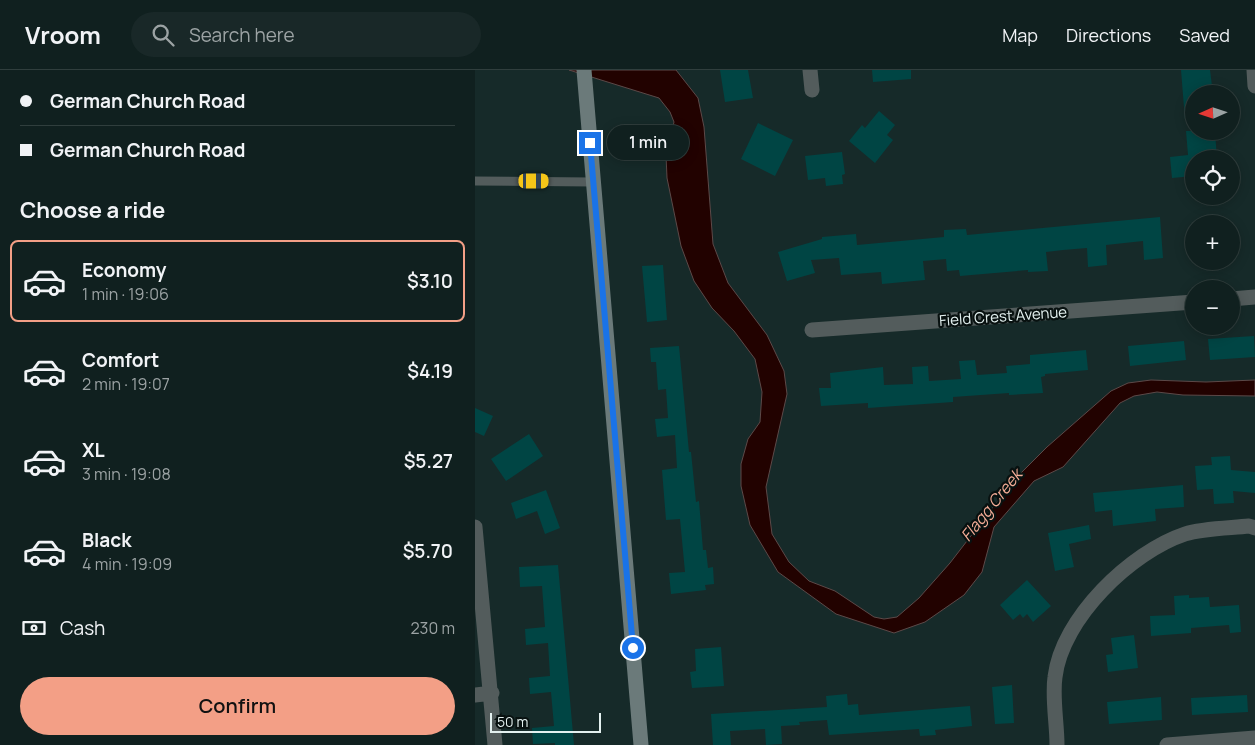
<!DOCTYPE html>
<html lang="en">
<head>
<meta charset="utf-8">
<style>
  body { margin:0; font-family:Manrope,sans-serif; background:#192828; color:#f1f3f6; height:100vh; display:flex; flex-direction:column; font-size:19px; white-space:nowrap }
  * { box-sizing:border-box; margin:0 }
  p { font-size:16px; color:#9ca3a4 }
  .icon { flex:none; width:28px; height:28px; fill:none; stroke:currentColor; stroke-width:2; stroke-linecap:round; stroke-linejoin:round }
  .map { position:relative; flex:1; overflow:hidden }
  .details { display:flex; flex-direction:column; background:#10201f; width:475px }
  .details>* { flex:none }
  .guide { display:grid; align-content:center; height:110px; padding:0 20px; background:#10201f }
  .needle { width:32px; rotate:267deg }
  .buttons { position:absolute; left:710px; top:15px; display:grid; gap:10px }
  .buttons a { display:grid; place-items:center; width:55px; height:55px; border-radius:50%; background:#10201f; box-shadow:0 2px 12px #0003,0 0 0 1px #303e3d; font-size:25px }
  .scale { position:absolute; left:15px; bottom:12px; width:111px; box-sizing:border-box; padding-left:5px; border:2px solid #e3f0ef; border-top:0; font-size:14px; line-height:18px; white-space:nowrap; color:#e3f0ef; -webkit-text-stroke:4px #081110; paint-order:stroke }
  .end { position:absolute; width:22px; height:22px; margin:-11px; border:6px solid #1a73e8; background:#fff; box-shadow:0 0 0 2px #fff }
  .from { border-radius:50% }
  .bubble { position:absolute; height:35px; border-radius:18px; background:#10201f; box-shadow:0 2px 12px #0003,0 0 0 1px #303e3d; font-size:16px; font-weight:600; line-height:35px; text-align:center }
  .car { position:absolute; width:15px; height:30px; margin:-15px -8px; border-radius:6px; box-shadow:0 0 4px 1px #0007; background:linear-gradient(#f5c518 24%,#345 0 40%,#f5c518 0 76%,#345 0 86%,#f5c518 0) }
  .guide b { display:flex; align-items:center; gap:18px; height:48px; font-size:19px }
  .guide b+b { border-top:1px solid #303e3d }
  .guide i { width:12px; height:12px; background:#f1f3f6 }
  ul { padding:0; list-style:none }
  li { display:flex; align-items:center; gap:15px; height:82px; margin:0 10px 8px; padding:0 10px; border:2px solid transparent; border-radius:8px }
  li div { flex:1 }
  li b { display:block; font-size:19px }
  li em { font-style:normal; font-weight:600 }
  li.active { border-color:#f39f86 }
  li>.icon { width:45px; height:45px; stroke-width:1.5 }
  h2 { padding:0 20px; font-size:22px; line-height:60px }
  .pay { display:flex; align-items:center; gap:12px; height:55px; padding:0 20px; font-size:19px }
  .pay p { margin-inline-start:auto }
  .action { display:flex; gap:10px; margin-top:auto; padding:10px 20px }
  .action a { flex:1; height:58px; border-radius:30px; background:#f39f86; color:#111; font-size:20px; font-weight:600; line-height:58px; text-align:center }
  header { display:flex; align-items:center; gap:30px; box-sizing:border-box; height:70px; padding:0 25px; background:#10201f; border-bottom:1px solid #303e3d }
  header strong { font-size:24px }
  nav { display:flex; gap:28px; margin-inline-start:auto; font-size:18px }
  .search { width:350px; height:45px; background:#192828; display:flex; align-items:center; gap:12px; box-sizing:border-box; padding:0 18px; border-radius:28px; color:#9ca3a4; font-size:19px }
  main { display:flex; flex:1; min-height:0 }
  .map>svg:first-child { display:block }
  .water { fill:#220200; stroke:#5c4948 }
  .building { fill:#004544 }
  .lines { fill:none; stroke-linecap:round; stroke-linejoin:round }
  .lane { stroke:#535c5c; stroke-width:9 }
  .street { stroke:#535c5c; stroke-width:15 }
  .secondary { stroke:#6b7a7a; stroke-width:15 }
  .route { stroke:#1a73e8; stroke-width:6 }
  .labels { text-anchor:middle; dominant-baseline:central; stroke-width:4.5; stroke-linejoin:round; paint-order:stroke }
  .street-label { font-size:15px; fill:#e3f0ef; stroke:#081110 }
  .water-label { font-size:16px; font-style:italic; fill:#f5ad97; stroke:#081110 }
</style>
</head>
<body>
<header>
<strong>Vroom</strong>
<div class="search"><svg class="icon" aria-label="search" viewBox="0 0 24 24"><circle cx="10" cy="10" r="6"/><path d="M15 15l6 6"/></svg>Search here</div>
<nav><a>Map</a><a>Directions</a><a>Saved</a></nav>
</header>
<main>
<section class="details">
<div class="guide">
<b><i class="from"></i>German Church Road</b>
<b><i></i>German Church Road</b>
</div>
<h2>Choose a ride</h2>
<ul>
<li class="active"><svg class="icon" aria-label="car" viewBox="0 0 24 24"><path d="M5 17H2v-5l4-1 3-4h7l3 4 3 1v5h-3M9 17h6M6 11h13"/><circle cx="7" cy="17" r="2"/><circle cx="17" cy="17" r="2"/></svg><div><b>Economy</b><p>1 min · 19:06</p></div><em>$3.10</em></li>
<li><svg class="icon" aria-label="car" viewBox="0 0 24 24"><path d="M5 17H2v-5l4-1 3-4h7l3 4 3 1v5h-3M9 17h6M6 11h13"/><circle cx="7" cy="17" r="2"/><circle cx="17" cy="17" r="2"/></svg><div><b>Comfort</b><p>2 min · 19:07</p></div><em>$4.19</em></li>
<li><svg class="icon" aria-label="car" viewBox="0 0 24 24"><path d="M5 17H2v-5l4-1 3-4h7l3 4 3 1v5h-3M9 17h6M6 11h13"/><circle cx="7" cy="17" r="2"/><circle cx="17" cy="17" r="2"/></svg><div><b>XL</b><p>3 min · 19:08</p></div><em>$5.27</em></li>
<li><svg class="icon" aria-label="car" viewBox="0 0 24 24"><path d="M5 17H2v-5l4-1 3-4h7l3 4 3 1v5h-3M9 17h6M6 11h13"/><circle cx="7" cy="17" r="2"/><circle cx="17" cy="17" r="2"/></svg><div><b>Black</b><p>4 min · 19:09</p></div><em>$5.70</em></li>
</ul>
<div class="pay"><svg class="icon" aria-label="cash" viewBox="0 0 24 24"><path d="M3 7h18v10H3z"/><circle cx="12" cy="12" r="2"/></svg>Cash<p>230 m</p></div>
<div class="action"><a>Confirm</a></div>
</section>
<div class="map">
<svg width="780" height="675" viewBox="0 0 780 675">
  <rect width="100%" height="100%" fill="#162a29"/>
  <path class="water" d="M94 0H201L223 28 229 57 238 174 253 213 292 265 309 301 312 324 291 417 297 464 314 492 334 511 360 521 399 547 409 549 422 547 444 528 475 493 539 410 572 377 636 321 653 313 676 310 731 312 780 310V326L708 325 682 322 659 326 645 333 588 397 559 411 519 457 507 502 489 525 450 552 419 563 361 544 303 502 275 455 266 416V394L273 369 285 352 287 322 280 289 259 261 237 238 219 211 206 176 192 108 191 85 199 52 195 42 184 28Z"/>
  <path class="building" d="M245 0H273L278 28 250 32Z
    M397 0H436V9L398 12Z
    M706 0H735L738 24H719V50H710Z
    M404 41 420 55 412 65 418 70 400 93 374 71 387 55 390 58Z
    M283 53 318 70 300 106 266 89Z
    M711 61H740L742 89H719V106L697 108 695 87 713 85Z
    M367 82 370 104 367 105 368 114 351 116 350 108 333 110 330 86Z
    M685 147 688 188 669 190 668 171 631 175 632 195 613 197 612 178 588 180 571 182 573 201 553 202V200L485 206 484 200 472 201 471 189 448 191 450 210 407 214 406 202 366 205 364 188 336 190 340 203 312 211 303 182 347 169V167L381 164 382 175 469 167V160L491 159 492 165Z
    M188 195 192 250 172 252 167 196Z
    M779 266 780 287 735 290 733 269Z
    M709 271 711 290 655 296 653 276Z
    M204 276 214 382H216L221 432 224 431 228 480H231L233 498 238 497 239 514 230 515 231 520 196 524 194 503 210 502 205 449 191 450 187 400 202 398 200 365 182 367 180 349 193 348 191 319 183 320 181 292H176L175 278Z
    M611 280 613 300 570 304V306L566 307 568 323 534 325V323L478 327V332L421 336 393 338V333L346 336 344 318H356L355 303 408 297 409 315 438 314 437 297 453 296 454 311 486 309 484 291 500 290 502 305 532 303 531 296 555 294V285Z
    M0 338 18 346 9 366 0 362Z
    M54 364 68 386 31 411 16 389Z
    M755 386 756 400 780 402V423L758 421 759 433 739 434 738 419 722 420 720 396 737 395 736 387Z
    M708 415 709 437 680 439 681 451 638 456 637 440 620 442 618 423Z
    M71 420 85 458 70 464 62 441 41 449 36 433Z
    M614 455 616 469 594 474 599 497 580 501 573 463Z
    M83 495 99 675H80V673L58 674 57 658 79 656 76 622 55 624 54 608 75 606 73 573 51 575 50 559 70 557 67 516 45 517 44 497Z
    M552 510 576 536 558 552 552 544 548 548 545 544 538 550 525 535Z
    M714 525V528L734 527 735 537 764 535 766 562 755 563 754 555 716 558V563L676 566 675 546 700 545 699 526Z
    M659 565 663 598 633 602 631 585 638 584 636 568Z
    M246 577 249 616 217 618 215 602 221 601 220 579Z
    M537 615 539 653 520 654 517 617Z
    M372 624 373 635 383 634 384 645 495 636 497 656 460 660 461 665 445 666 444 659 354 665 352 650 324 652 325 655 306 656 307 674 291 675 290 659 255 661 256 675H238L236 644 352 637 351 626Z
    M772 625 773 642 717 645 716 628Z
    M686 627 687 650 634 654 632 632Z"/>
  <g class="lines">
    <path class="lane" d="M0 111 118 112"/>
    <path class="street" d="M335 0 337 20
      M779 0 780 16
      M756 229 780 227
      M337 260 719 232
      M0 457 20 675
      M0 625 17 623
      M582 675C582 653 577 628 580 607 587 548 656 482 710 464 728 458 756 458 774 456L780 458
      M692 675 780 668"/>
    <path class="secondary" d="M109 0 166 675"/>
  </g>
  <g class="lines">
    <path class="route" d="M115 73 158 578"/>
  </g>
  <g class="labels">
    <g class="street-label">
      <text transform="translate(528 246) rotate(-4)">Field Crest Avenue</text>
    </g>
    <g class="water-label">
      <text transform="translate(516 435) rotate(-51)">Flagg Creek</text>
    </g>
  </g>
</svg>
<div class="buttons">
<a><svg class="needle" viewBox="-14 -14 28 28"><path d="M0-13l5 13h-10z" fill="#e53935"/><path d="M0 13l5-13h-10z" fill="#9ca3a4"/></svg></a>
<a><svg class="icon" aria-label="locate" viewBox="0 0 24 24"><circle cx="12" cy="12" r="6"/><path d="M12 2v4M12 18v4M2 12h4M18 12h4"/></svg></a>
<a>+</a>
<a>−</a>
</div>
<div class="scale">50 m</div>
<i class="end from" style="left:158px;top:578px"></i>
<i class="end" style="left:115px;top:73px"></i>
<div class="bubble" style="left:132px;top:55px;width:82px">1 min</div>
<i class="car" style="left:59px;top:111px;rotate:90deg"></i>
</div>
</main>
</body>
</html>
